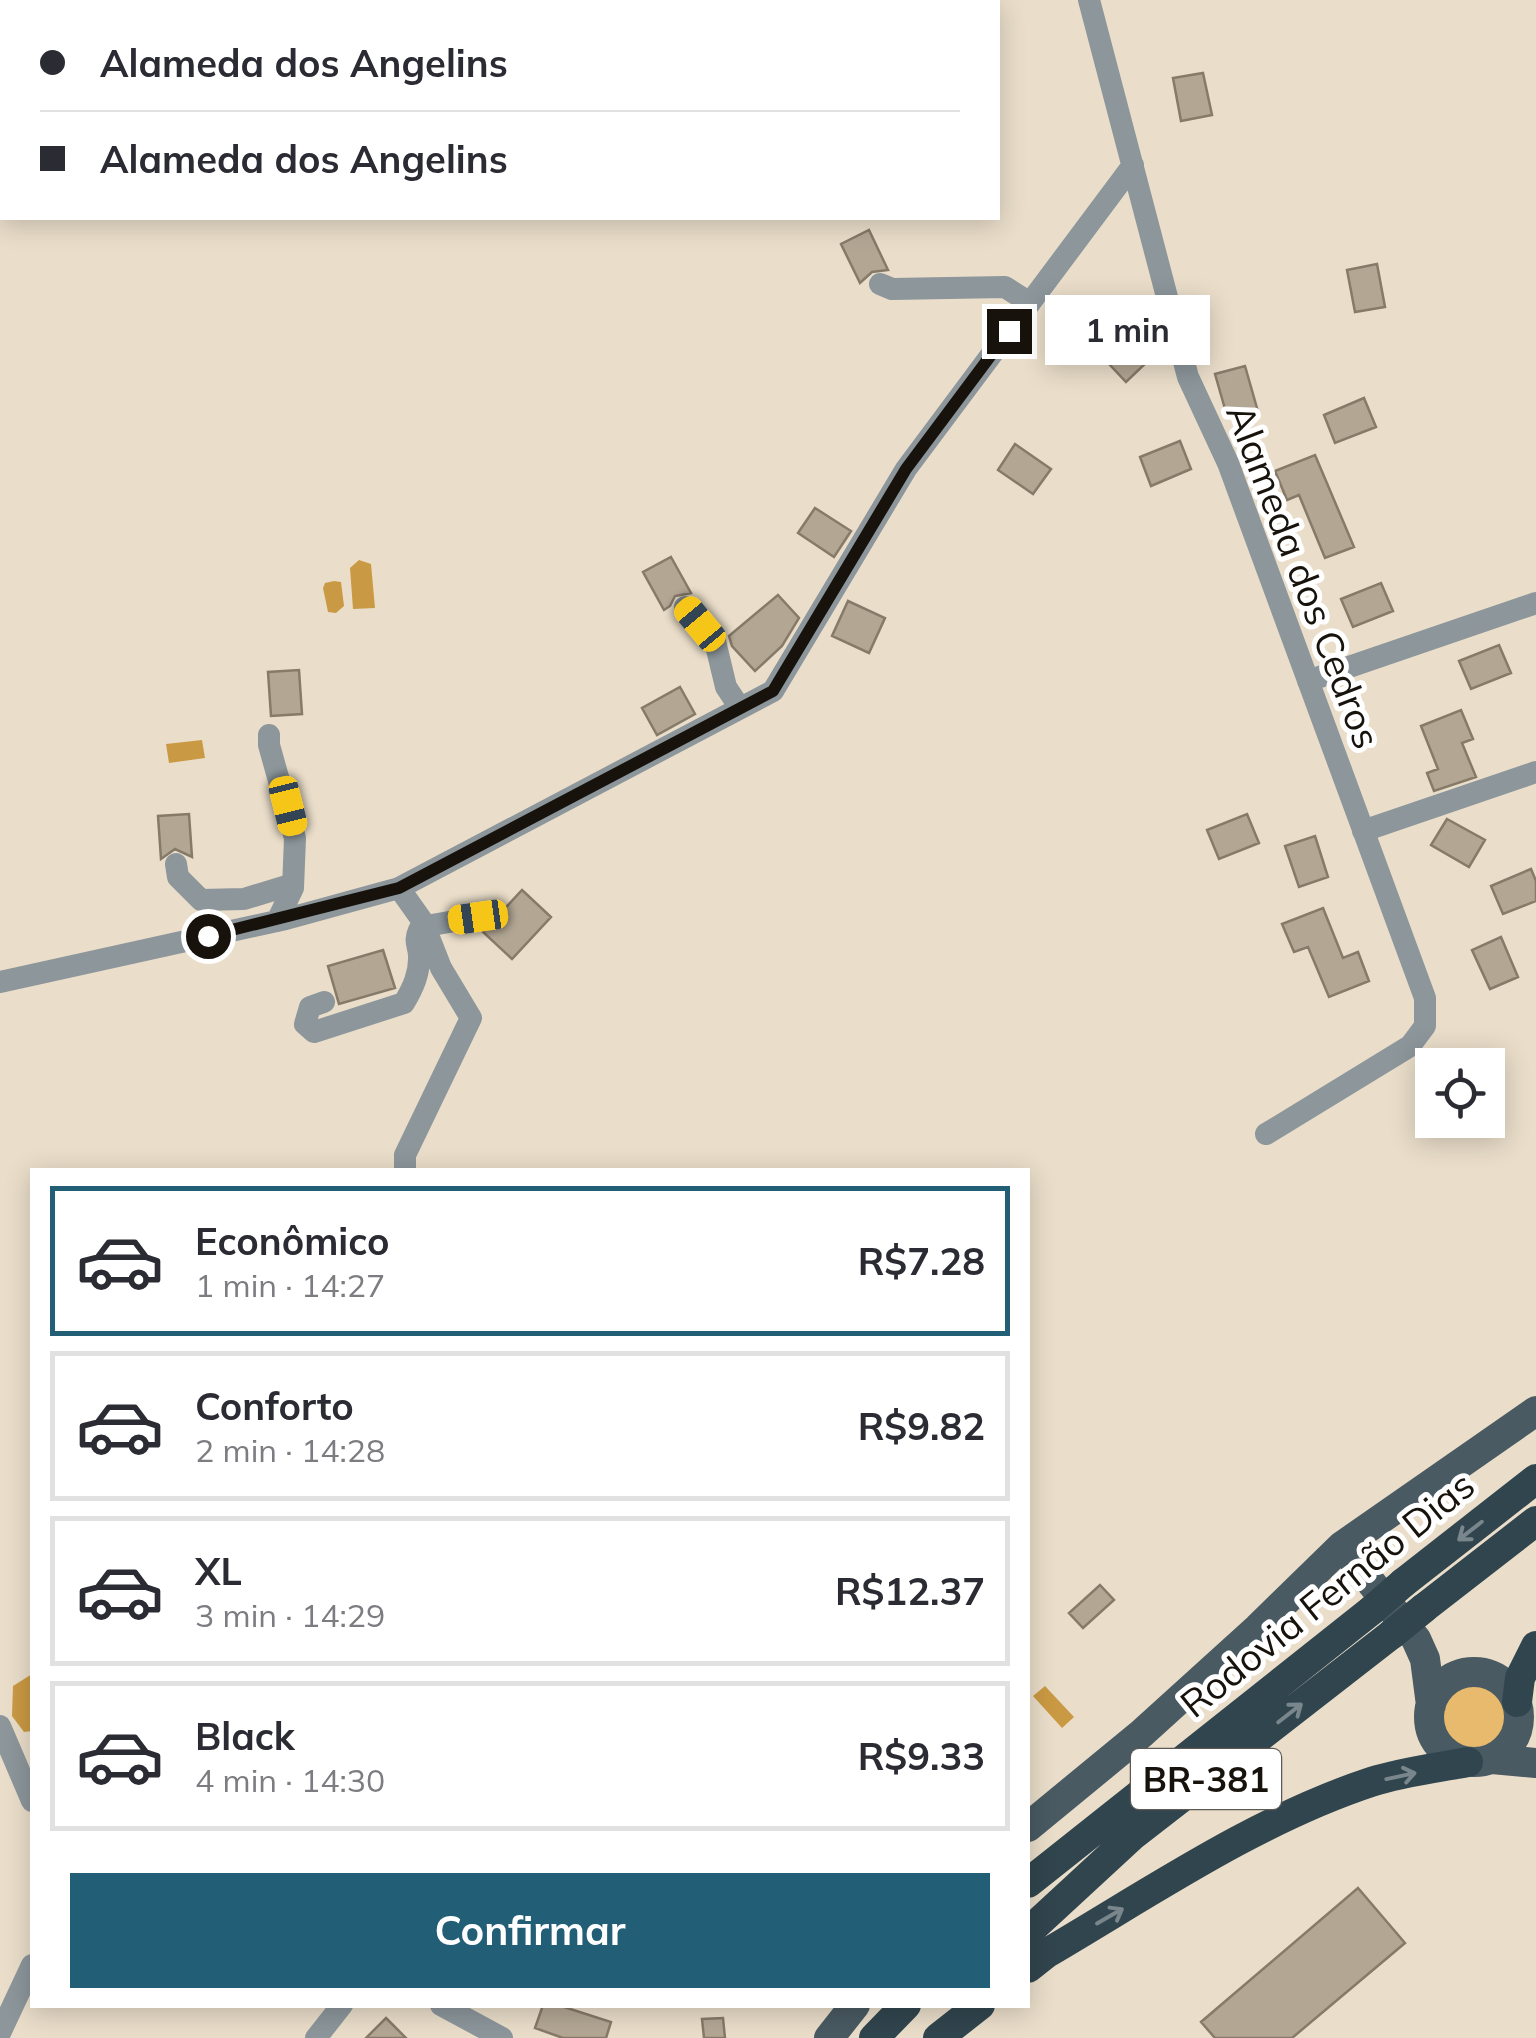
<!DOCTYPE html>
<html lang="pt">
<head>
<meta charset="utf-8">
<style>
  body { margin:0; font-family:Mulish,sans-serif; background:#f2f2f3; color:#2b2b33; height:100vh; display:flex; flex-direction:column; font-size:38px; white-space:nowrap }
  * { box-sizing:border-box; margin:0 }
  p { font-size:32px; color:#7c7c81 }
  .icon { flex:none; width:55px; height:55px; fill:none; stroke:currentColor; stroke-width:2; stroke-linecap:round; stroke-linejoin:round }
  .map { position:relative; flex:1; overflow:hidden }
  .sheet { position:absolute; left:30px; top:1168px; width:1000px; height:840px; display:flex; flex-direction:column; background:#fff; border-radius:0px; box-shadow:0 5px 25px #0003 }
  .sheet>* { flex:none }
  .top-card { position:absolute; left:0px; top:0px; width:1000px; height:220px; box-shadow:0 5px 25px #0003; display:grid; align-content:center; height:220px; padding:0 40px; background:#fff }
  .tools { position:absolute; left:1415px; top:1048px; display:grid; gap:20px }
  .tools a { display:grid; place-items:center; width:90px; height:90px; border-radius:0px; background:#fff; box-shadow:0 5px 25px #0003; font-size:50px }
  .end { position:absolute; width:45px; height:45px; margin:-22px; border:12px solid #17130c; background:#fff; box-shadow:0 0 0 5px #fff }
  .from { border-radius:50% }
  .bubble { position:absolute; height:70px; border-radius:0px; background:#fff; box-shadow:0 5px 25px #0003; font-size:32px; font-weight:700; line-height:70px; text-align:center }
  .car { position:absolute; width:30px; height:60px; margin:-30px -15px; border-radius:12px; box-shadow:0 0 8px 2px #0007; background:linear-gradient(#f5c518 24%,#345 0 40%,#f5c518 0 76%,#345 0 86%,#f5c518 0) }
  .top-card b { display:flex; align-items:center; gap:35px; height:95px; font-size:38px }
  .top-card b+b { border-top:2px solid #e1e1e2 }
  .top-card i { width:25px; height:25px; background:#2b2b33 }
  ul { padding:18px 0 0; list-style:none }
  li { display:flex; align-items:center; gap:30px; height:150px; margin:0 20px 15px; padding:0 20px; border:5px solid #e1e1e2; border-radius:0px }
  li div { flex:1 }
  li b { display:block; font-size:38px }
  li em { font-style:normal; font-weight:700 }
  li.current { border-color:#225e76 }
  li>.icon { width:90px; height:90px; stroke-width:1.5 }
  .primary-button { display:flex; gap:20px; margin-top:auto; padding:20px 40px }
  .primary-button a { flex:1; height:115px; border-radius:0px; background:#225e76; color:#fff; font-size:40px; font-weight:700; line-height:115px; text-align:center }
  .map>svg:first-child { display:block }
  .green { fill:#e8ba6e }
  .water { fill:#ca9943 }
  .building { fill:#b3a794; stroke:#867a69; stroke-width:2.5 }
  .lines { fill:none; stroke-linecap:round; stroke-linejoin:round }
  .minor { stroke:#8c969b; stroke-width:22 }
  .major { stroke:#495a62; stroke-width:30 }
  .highway { stroke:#31454e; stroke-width:30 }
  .highway-bridge { stroke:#31454e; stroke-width:30 }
  .oneway { stroke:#79868c }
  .route { stroke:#17130c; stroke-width:12 }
  .labels { text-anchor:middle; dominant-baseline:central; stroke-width:10; stroke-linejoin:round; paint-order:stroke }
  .shield { fill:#fff; stroke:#5d5a55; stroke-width:2.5 }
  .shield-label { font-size:35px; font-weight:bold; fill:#17130c }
  .street-label { font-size:38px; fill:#17130c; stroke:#fff }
</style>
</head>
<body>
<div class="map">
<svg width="1536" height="2038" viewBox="0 0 1536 2038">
  <rect width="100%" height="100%" fill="#eadeca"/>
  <path class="green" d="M1442 1717a34 34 0 1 1 68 0a34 34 0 1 1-68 0Z"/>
  <path class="water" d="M359 560 371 564 375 608 353 609 350 568Z
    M334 581 341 582 344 606 336 613 328 612 323 588 325 583Z
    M202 740 205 758 169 763 166 744Z
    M32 1674V1731L24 1732 12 1716 13 1686Z
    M1045 1686 1074 1717 1062 1728 1033 1696Z"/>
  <path class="building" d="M1203 73 1212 115 1181 121 1173 78Z
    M869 230 888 270 872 272 860 283 841 244Z
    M1377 264 1385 307 1355 312 1347 270Z
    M1119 329 1148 361 1126 382 1096 350Z
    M1245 366 1257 408 1227 416 1215 374Z
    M1364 398 1376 427 1335 443 1324 415Z
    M1180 441 1191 469 1151 486 1140 457Z
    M1015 444 1051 469 1033 494 998 470Z
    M1315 455 1354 547 1325 558 1299 495 1287 500 1275 471Z
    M815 508 851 531 834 557 798 533Z
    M671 557 691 593 675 596 670 606 664 610 643 572Z
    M1381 583 1393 611 1353 627 1341 599Z
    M778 595 799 618 782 646 755 671 732 646 729 636Z
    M848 601 885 618 869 653 832 636Z
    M1499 645 1511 673 1471 689 1459 661Z
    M299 670 302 714 271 716 268 672Z
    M680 687 695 714 657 735 642 708Z
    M1461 710 1473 739 1462 743 1476 777 1434 791 1427 773 1438 769 1421 726Z
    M189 814 192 857 175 849 161 859 158 816Z
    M1247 814 1259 843 1219 859 1207 830Z
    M1447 819 1485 840 1469 867 1431 845Z
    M1315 836 1328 877 1299 887 1285 846Z
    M1531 869 1536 881V901L1503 914 1491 886Z
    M522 890 551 917 512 959 483 932Z
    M1323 908 1343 958 1358 952 1369 981 1329 997 1308 947 1294 952 1282 924Z
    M1501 937 1518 977 1490 989 1472 950Z
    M383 950 395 988 339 1004 328 966Z
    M1100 1585 1114 1600 1083 1628 1069 1613Z
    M1358 1888 1405 1943 1292 2038H1215L1201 2022Z
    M543 2005H558L611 2022 606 2038H563L535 2028Z
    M386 2018 406 2038H366Z
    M723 2018 725 2038H704L702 2019Z"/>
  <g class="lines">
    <path class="minor" d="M1089 0 1188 377 1228 463 1425 998V1026L1410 1046 1266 1134
      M880 284 892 289 1005 287 1030 303
      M685 607 714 637 726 687 740 708
      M1308 681 1536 603
      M269 735V745L295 838 293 888 277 921
      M1363 831 1536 772
      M176 864 178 877 201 900 244 899 293 884
      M399 888 426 926 478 917
      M0 982 286 919 399 888 773 691 906 469 1133 165
      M324 1002 310 1007 305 1024 314 1032 404 1003C413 988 420 973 419 955 418 944 414 941 419 930
      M405 1170V1155L471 1018 441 968 423 922
      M0 1726 32 1801
      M441 2005 502 2038
      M0 2033 32 1965
      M316 2038 342 2005"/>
    <path class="major" d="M1342 1546 1416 1639 1425 1659 1431 1705
      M1429 1717a45 45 0 1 1 90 0a45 45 0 1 1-90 0Z
      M1492 1759 1536 1763
      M1028 1827 1141 1734 1258 1628 1342 1546 1536 1411
      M829 2038 855 2005"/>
    <path class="highway" d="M1403 1583 1536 1479
      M1424 1608 1536 1521
      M1517 1702 1520 1678 1536 1646
      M1028 1883 1372 1610
      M1028 1932 1132 1836 1392 1634
      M1028 1968 1047 1953C1151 1892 1256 1820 1371 1782 1402 1772 1436 1768 1468 1762
      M874 2038 906 2005
      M938 2038 980 2005"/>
    <path class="highway-bridge" d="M1372 1610 1403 1583
      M1392 1634 1424 1608"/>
  </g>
  <defs><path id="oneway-shaft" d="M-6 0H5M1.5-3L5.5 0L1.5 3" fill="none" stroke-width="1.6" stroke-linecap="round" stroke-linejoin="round" transform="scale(2.5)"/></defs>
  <g class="oneway">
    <use href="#oneway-shaft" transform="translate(1470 1531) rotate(142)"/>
    <use href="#oneway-shaft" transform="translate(1290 1713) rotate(-38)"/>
    <use href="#oneway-shaft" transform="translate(1401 1776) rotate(-12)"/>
    <use href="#oneway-shaft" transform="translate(1110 1916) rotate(-30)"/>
  </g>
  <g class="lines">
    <path class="route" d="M208 936 399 888 773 691 906 469 1009 331"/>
  </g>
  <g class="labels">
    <rect class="shield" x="1131" y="1749" width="150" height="60" rx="8"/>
    <g class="shield-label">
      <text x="1206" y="1779">BR-381</text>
    </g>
    <g class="street-label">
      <text transform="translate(1304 576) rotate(69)">Alameda dos Cedros</text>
      <text transform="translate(1327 1594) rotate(-39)">Rodovia Fernão Dias</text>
    </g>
  </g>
</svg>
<div class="tools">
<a><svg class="icon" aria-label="locate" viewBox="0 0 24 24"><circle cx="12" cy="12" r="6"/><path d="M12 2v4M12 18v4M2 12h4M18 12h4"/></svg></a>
</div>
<i class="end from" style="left:208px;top:936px"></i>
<i class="end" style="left:1009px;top:331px"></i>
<div class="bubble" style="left:1045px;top:295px;width:165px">1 min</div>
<i class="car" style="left:700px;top:624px;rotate:320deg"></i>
<i class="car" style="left:288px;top:806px;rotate:166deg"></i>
<i class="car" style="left:478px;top:917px;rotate:262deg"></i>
<div class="top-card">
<b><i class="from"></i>Alameda dos Angelins</b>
<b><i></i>Alameda dos Angelins</b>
</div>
<section class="sheet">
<ul>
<li class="current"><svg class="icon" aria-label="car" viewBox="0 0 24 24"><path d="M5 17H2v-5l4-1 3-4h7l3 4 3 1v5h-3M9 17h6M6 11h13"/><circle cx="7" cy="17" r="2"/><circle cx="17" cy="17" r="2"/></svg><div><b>Econômico</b><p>1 min · 14:27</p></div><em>R$7.28</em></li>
<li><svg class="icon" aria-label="car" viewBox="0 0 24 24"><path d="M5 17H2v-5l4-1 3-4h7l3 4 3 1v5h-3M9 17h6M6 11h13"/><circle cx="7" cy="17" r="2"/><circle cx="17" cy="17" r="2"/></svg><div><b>Conforto</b><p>2 min · 14:28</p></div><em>R$9.82</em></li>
<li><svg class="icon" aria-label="car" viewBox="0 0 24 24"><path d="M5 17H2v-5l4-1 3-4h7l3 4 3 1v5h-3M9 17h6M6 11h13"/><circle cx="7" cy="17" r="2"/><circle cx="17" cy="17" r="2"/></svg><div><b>XL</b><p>3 min · 14:29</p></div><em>R$12.37</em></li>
<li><svg class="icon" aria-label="car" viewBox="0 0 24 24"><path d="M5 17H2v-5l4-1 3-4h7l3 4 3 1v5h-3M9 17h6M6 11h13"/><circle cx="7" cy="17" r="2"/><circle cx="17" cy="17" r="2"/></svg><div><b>Black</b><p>4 min · 14:30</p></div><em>R$9.33</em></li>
</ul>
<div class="primary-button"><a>Confirmar</a></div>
</section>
</div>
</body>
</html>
